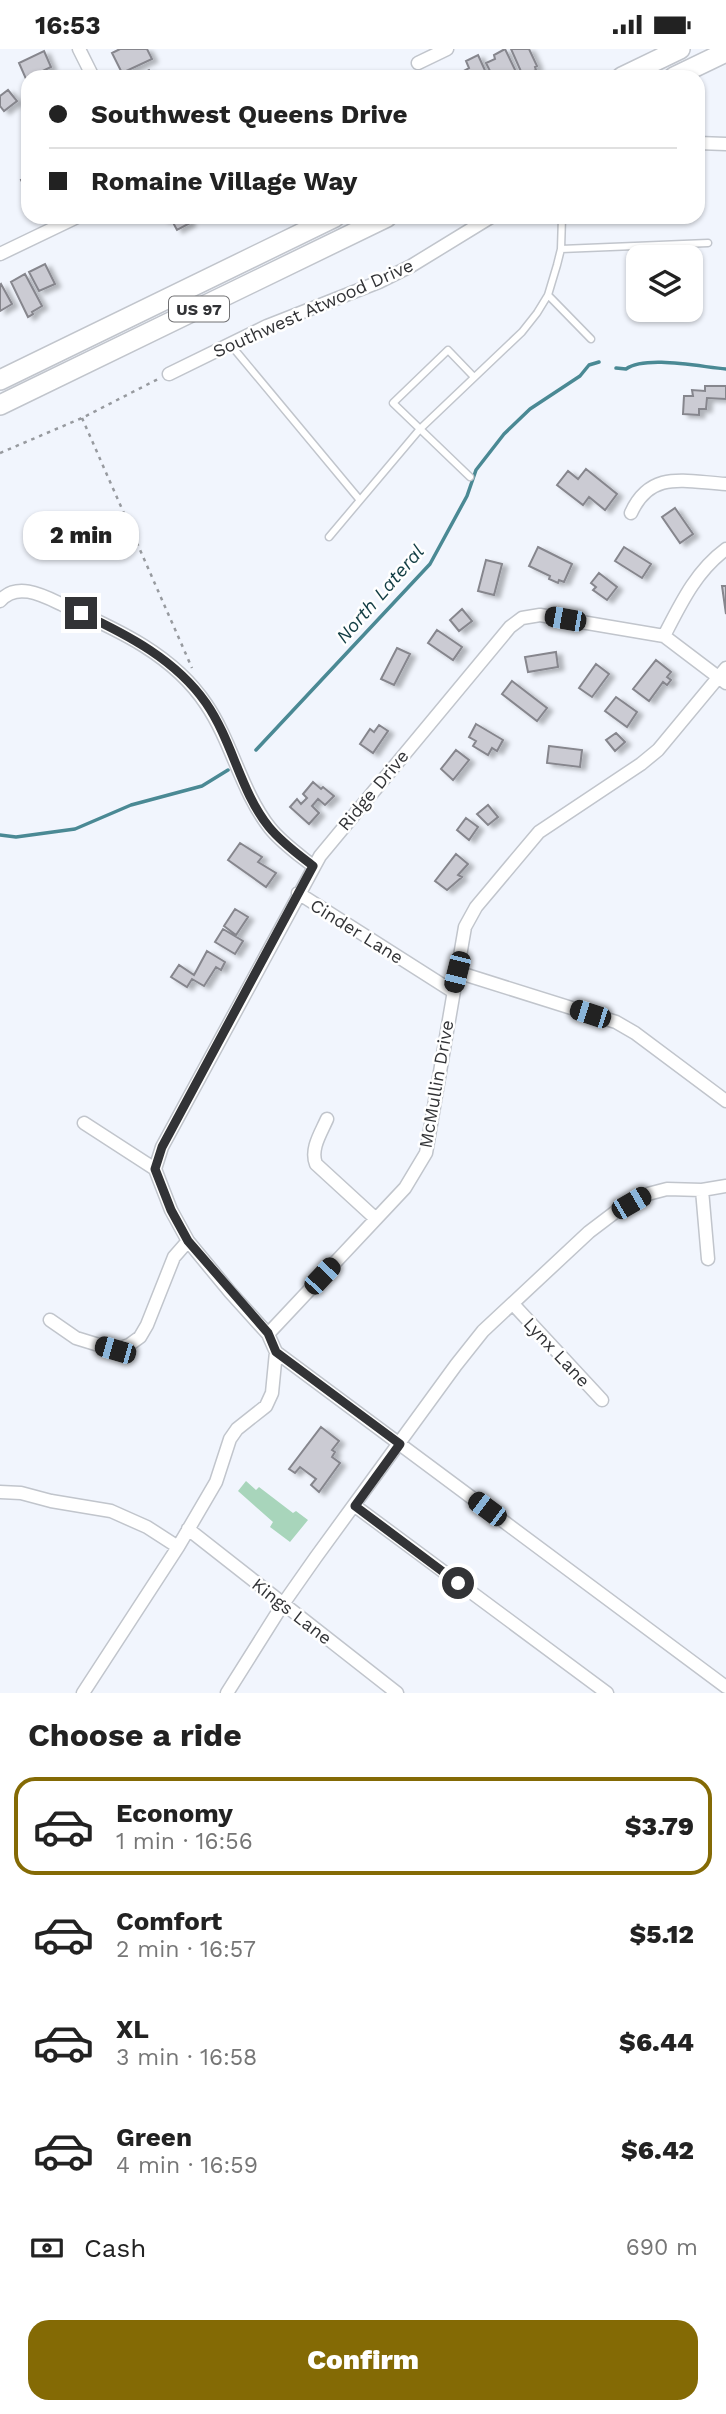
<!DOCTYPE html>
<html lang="en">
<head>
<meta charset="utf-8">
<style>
  body { margin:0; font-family:"Work Sans",sans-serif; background:#f2f2f2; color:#222; height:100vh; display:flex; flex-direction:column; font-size:26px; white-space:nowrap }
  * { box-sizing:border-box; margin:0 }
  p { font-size:23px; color:#767676 }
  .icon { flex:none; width:38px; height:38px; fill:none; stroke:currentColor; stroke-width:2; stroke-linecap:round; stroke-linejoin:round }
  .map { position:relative; height:1644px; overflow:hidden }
  .panel { display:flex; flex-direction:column; background:#fff; flex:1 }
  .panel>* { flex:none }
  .hud { position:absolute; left:21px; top:21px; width:684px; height:154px; border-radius:21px; box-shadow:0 2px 5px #0004; display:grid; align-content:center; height:154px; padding:0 28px; background:#fff }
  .buttons { position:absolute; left:626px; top:196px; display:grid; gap:14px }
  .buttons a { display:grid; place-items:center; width:77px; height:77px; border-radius:14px; background:#fff; box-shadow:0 2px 5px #0004; font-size:35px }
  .end { position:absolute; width:32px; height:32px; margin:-16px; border:9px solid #323336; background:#fff; box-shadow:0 0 0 4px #fff }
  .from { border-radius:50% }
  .bubble { position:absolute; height:49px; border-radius:21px; background:#fff; box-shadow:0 2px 5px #0004; font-size:23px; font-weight:800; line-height:49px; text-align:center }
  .car { position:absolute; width:21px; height:42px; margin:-21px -10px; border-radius:9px; box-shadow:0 0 5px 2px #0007; background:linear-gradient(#222 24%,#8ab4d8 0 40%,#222 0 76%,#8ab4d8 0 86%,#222 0) }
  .hud b { display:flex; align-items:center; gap:24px; height:66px; font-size:26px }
  .hud b+b { border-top:2px solid #e0e0e0 }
  .hud i { width:18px; height:18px; background:#222 }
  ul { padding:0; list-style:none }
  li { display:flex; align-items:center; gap:21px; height:98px; margin:0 14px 10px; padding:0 14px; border:4px solid transparent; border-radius:21px }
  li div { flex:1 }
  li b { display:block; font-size:26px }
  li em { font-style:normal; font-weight:800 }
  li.current { border-color:#846a05 }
  li>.icon { width:63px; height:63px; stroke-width:1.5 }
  h2 { padding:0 28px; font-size:32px; line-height:84px }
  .pay { display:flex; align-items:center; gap:18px; height:77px; padding:0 28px; font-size:26px }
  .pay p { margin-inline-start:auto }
  .cta { display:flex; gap:14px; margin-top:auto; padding:14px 28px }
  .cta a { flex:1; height:80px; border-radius:21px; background:#846a05; color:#fff; font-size:28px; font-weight:800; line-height:80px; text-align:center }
  .status { display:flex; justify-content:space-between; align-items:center; height:49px; padding:0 35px; background:#fff; direction:ltr }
  .status svg { height:19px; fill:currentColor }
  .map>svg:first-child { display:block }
  .green { fill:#a8d5bb }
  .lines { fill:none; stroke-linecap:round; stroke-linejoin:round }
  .stream { stroke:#4a8994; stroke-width:3.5 }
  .building { fill:#cbcbd3; stroke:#86868d; stroke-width:2; filter:url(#shadow) }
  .service-casing { stroke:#c1c5cc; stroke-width:9 }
  .minor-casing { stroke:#c1c5cc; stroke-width:15 }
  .trunk-casing { stroke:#c1c5cc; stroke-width:22 }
  .path { stroke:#979a9f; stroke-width:2.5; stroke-dasharray:3.5 5; stroke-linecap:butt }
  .service { stroke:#fff; stroke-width:6 }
  .minor { stroke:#fff; stroke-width:12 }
  .trunk { stroke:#fff; stroke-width:19 }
  .route { stroke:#323336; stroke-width:9 }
  .labels { text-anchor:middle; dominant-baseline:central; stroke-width:5; stroke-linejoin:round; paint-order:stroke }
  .shield { fill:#fff; stroke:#707072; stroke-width:2 }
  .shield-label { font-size:16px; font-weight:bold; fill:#323336 }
  .street-label { font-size:18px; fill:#323336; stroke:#fff }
  .water-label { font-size:19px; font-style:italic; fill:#123d43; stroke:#fff }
</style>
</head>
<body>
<div class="status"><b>16:53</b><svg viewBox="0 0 49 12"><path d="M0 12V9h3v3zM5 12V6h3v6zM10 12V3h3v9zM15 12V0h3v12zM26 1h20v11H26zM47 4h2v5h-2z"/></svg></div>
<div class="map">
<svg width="726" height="1644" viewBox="0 0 726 1644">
  <defs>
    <filter id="shadow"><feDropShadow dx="5.5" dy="3" stdDeviation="2" flood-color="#0004"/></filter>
  </defs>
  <rect width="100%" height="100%" fill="#f1f5fd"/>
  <path class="green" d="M246 1432 256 1441 259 1438 293 1464 296 1462 308 1471 290 1493 270 1478 273 1473 238 1442Z"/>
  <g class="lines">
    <path class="stream" d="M616 319 626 320C646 306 701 318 726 320
      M256 701 430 515 467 447 476 421 504 385 530 360 580 327 589 316 599 313
      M0 786 16 788 75 780 131 756 202 737 228 721"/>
  </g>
  <path class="building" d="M120 0H147L152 10 122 24 112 4Z
    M505 0 518 27 493 28 486 14 495 10 494 6Z
    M511 0H529L537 17 535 18 536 21 523 27Z
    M44 2 51 18 26 30 19 14Z
    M478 6 488 28H462L460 24 469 19 466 12Z
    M149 21 153 28H136Z
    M8 41 17 52 4 62 0 57V47Z
    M28 127V144L21 131Z
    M163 168H187L190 174 177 181 170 168 165 171Z
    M45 215 55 235 39 242 29 223Z
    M25 225 42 257 32 263 33 265 28 268 11 233Z
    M1 235 12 255 0 262V236Z
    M705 337H726V350L707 349 706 360H699V366L683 365 684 347H693L692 341 705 342Z
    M586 420 617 445 605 461 589 448 583 456 557 436 568 422 578 430Z
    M675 459 693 485 680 494 662 468Z
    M538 498 572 515 564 533 559 531 558 534 549 530 550 527 529 517Z
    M624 498 651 515 642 529 615 512Z
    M486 511 502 515 494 546 478 542Z
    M599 524 617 538 607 551 593 541 596 538 591 534Z
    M722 537H726V565Z
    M462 560 472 572 459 582 450 571Z
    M437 581 462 598 453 611 428 594Z
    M397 599 410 605 394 636 381 630Z
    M556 603 558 618 528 623 525 608Z
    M656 611 671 623 667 628 671 631 667 636 663 633 649 652 633 640Z
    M596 615 609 625 592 648 579 639Z
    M512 632 547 659 537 672 502 645Z
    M616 648 637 663 627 678 605 662Z
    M476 675 503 691 497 702 492 699 488 706 473 697 476 692 469 688Z
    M379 676 388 682 373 704 360 695 370 680 374 683Z
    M616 684 625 693 615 702 606 691Z
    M549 697 582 701 580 718 547 714Z
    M456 701 469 711 453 731 441 720Z
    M313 733 321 740 323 738 334 747 325 756 318 750 312 757 319 764 309 775 290 758 297 750 301 755 307 749 303 745Z
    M488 756 498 768 488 776 477 765Z
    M466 769 478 778 469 791 457 781Z
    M240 794 262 808 258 813 276 824 266 838 228 811Z
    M456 805 468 815 458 826 462 828 447 841 435 832Z
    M235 860 248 868 236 886 224 877Z
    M223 880 243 892 235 905 215 893Z
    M207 902 225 913 221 921 216 918 204 937 192 930 187 938 171 928 179 916 194 926Z
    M321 1378 339 1392 332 1401 335 1403 332 1408 340 1414 319 1443 311 1436 316 1430 300 1418 295 1424 289 1420Z"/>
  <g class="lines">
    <g class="service-casing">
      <path id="service" d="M561 200 708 194
        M548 246 591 290
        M230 295 359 450
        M470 428 393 354 448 301 474 328
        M329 488 420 380 522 283 537 264 548 246 557 216 561 200 562 168"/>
    </g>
    <g class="minor-casing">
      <path id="minor" d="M79 0 93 28
        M418 14 447 0
        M698 94 726 95
        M0 205 77 168
        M169 325 267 277 379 233 411 217 491 168
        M631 464C651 420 686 433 726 435
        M0 552C17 532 44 547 63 556 116 580 173 605 206 655 232 693 241 742 270 779 282 794 298 805 313 817
        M664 587C681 554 696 522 726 500
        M298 844 452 942
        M457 923 616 973 635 984 726 1052
        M327 1070C321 1084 310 1100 316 1115L376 1170
        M84 1074 155 1120 171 1161 188 1192 230 1243 268 1285 276 1303 726 1638
        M155 1120 162 1098 320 807 510 578 522 569 540 566 664 587 726 634
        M702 1141 708 1210
        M513 1255 602 1351
        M50 1271 76 1289 115 1301 129 1296 140 1288 147 1276 174 1208 188 1192
        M268 1285 405 1139 426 1104 465 878 476 858 539 783 641 715 658 701 726 619
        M0 1443 21 1444 51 1452 111 1462 147 1478 178 1498
        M355 1457 607 1644
        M188 1480 397 1644
        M83 1644 178 1498 216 1433 230 1390 237 1380 266 1357 272 1344 276 1303
        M227 1644 283 1555 316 1508 456 1316 483 1282 589 1183 618 1161 644 1146 667 1140 702 1141 726 1137"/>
    </g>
    <g class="trunk-casing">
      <path id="trunk" d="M622 28 680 0
        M674 28 726 3
        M0 331 335 168
        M0 356 387 168"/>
    </g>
    <path class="path" d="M82 369 192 619
      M0 404 82 369 160 329"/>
    <use href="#service" class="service"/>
    <use href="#minor" class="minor"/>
    <use href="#trunk" class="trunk"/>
  </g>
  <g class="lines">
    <path class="route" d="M81 564C128 586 176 611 206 654 233 693 240 742 269 778 282 794 298 805 313 817L162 1098 155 1120 171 1161 188 1192 268 1284 276 1303 400 1395 355 1457 458 1534"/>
  </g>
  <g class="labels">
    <rect class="shield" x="169" y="247.5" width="60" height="25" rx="5"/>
    <g class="shield-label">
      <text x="199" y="260">US 97</text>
    </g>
    <g class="street-label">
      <text transform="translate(313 259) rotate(-24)">Southwest Atwood Drive</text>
      <text transform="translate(373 741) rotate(-50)">Ridge Drive</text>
      <text transform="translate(357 882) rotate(32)">Cinder Lane</text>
      <text transform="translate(436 1035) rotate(-80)">McMullin Drive</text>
      <text transform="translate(557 1303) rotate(47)">Lynx Lane</text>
      <text transform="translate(292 1562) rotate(38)">Kings Lane</text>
    </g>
    <g class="water-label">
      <text transform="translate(380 545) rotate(-49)">North Lateral</text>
    </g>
  </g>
</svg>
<div class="buttons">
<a><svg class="icon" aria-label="layers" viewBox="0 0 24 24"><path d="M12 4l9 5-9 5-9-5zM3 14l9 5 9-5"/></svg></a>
</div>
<i class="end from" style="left:458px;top:1534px"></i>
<i class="end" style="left:81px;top:564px"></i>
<div class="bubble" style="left:23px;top:462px;width:116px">2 min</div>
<i class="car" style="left:565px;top:570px;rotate:280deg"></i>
<i class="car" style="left:457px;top:923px;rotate:194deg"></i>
<i class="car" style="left:590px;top:965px;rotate:288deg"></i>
<i class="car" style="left:631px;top:1154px;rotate:60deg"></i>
<i class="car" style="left:322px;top:1227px;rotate:43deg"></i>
<i class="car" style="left:115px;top:1301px;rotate:286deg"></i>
<i class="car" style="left:487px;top:1460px;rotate:307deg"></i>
<div class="hud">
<b><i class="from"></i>Southwest Queens Drive</b>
<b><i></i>Romaine Village Way</b>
</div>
</div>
<section class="panel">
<h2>Choose a ride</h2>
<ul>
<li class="current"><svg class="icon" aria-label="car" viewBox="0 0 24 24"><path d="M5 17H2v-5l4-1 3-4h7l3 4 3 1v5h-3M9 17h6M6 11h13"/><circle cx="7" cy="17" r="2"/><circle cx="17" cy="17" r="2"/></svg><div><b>Economy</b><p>1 min · 16:56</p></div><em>$3.79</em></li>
<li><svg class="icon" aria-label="car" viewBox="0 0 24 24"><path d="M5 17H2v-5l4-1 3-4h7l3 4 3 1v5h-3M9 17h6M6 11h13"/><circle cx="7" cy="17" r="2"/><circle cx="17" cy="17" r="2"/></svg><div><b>Comfort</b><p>2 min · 16:57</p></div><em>$5.12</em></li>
<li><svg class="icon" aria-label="car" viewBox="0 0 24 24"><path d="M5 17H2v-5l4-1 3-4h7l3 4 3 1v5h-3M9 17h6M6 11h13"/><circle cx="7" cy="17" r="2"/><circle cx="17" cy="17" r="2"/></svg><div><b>XL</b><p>3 min · 16:58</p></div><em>$6.44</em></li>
<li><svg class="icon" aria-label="car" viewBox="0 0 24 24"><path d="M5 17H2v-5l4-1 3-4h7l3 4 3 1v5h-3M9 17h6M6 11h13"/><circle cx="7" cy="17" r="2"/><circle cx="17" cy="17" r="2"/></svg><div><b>Green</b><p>4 min · 16:59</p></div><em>$6.42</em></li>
</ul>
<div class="pay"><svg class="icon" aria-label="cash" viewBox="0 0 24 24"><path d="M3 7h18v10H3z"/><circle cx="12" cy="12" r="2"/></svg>Cash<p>690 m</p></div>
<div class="cta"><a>Confirm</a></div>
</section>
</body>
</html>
